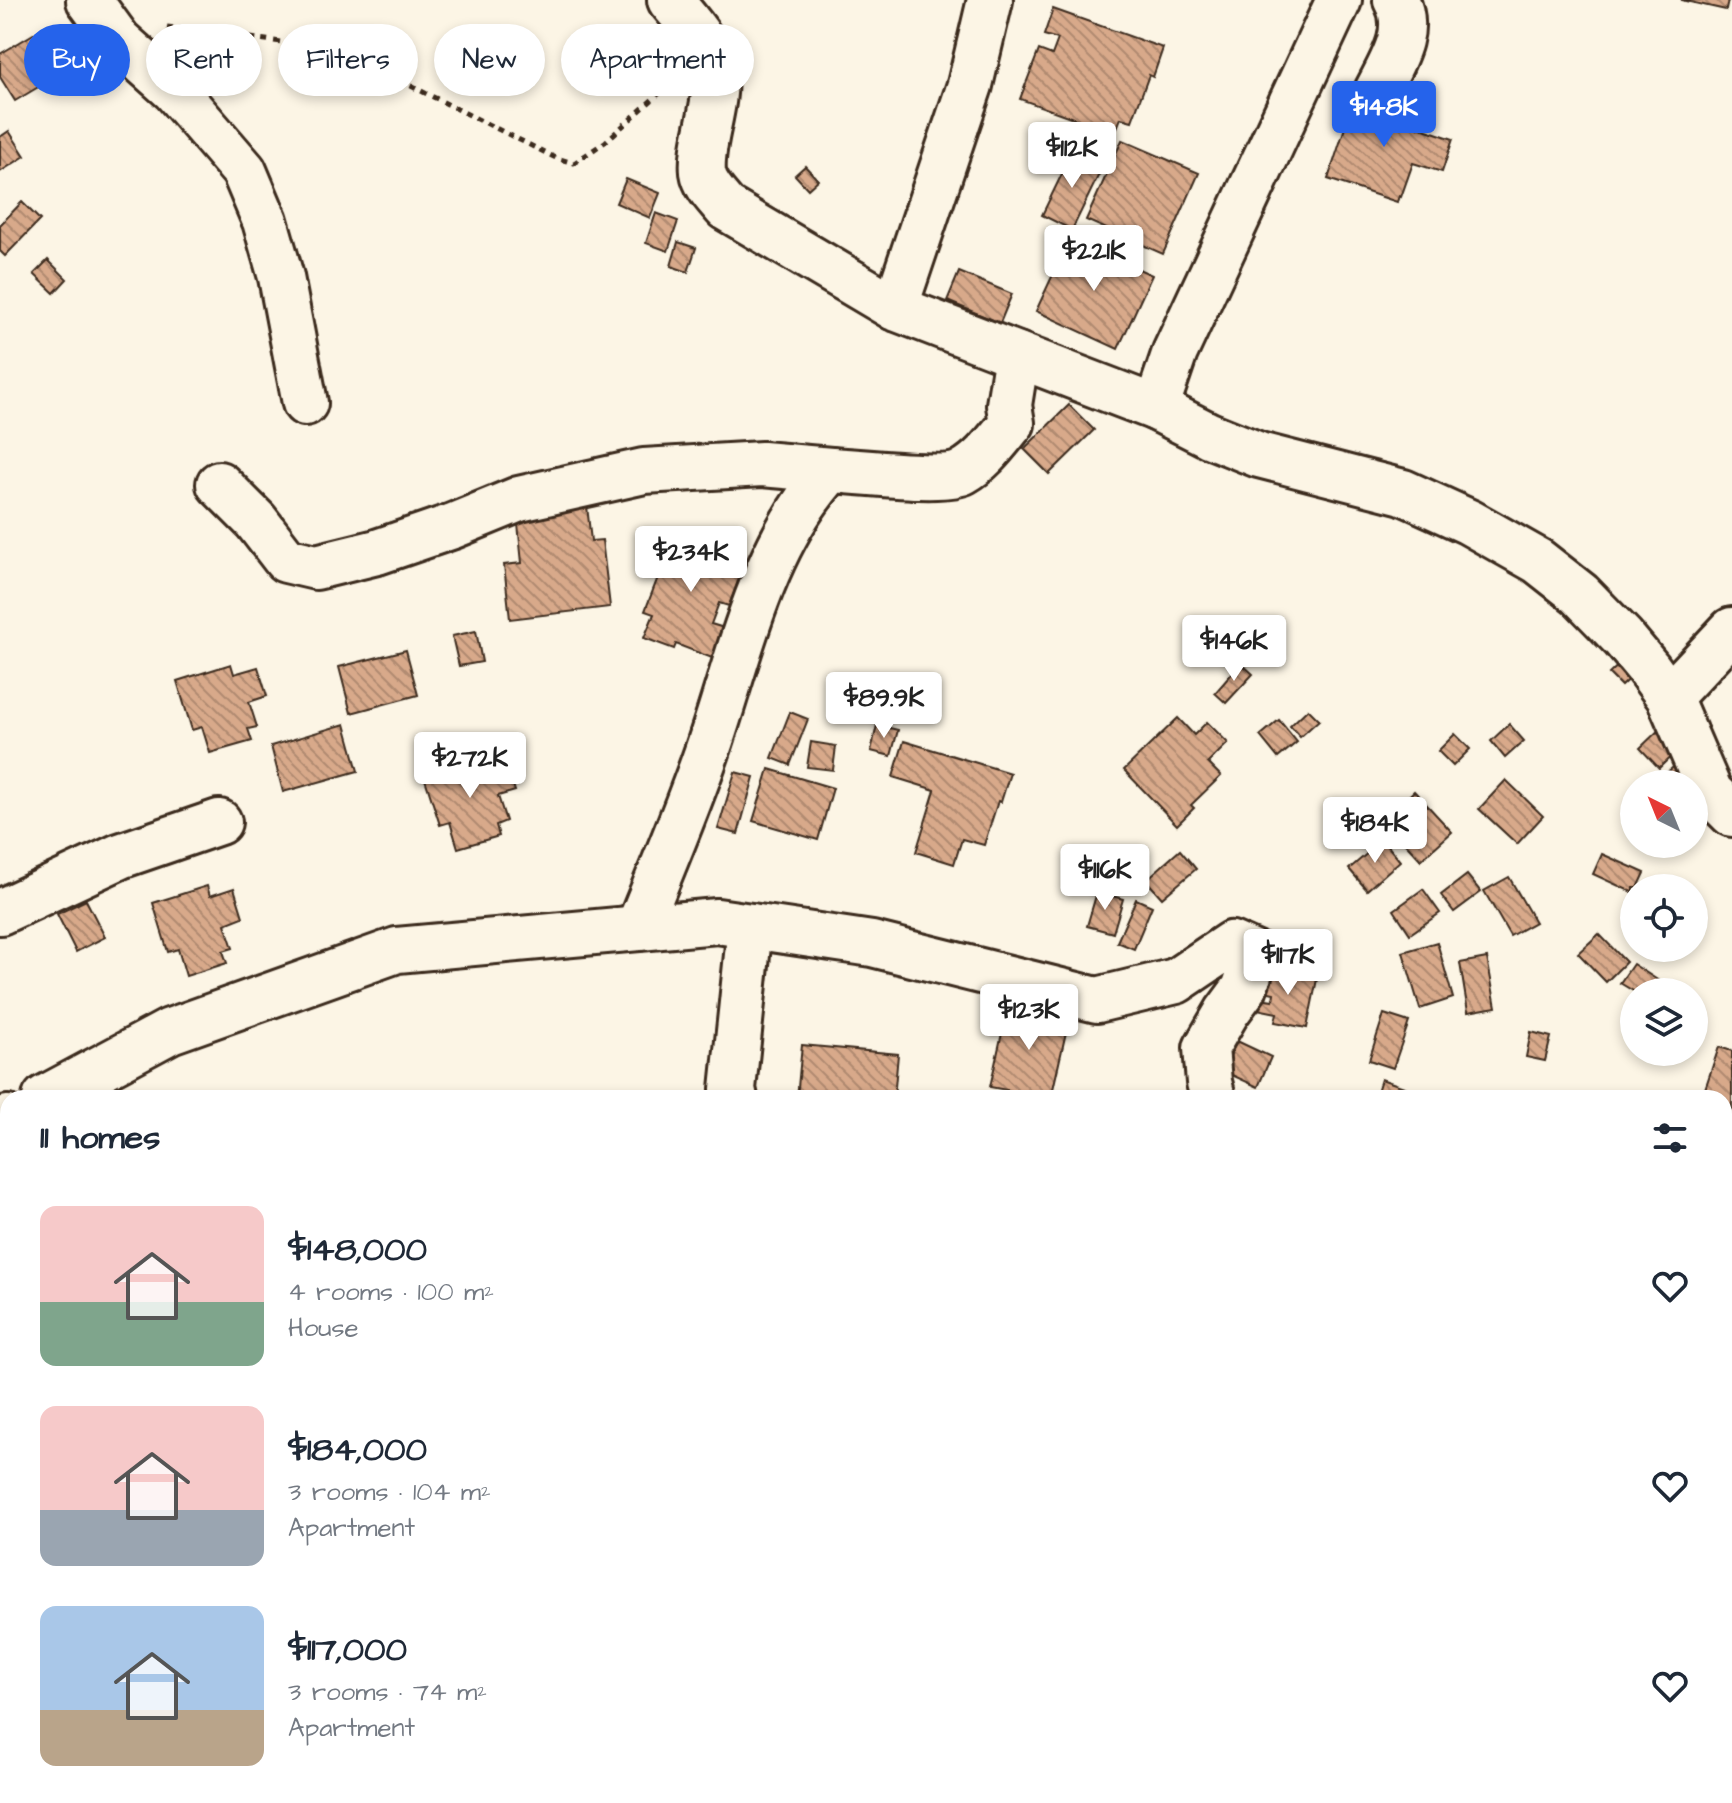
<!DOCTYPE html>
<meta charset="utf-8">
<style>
body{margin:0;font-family:"Architects Daughter",sans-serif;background:#f2f2f3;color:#1f2937;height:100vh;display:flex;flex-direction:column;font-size:30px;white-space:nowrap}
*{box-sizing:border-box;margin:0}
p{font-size:26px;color:#747a83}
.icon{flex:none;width:44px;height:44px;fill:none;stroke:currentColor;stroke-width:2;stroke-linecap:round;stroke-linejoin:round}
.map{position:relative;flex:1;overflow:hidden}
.drawer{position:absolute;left:0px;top:1090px;width:1732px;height:714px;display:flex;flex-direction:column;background:#fff;border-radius:24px 24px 0 0;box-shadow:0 4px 12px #0003}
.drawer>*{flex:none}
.banner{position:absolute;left:24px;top:24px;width:800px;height:72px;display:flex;gap:16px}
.needle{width:52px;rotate:317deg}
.fabs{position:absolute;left:1620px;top:770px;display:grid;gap:16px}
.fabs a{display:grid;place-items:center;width:88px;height:88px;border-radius:50%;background:#fff;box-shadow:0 4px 12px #0003;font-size:40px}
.price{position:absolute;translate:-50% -68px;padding:0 18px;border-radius:8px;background:#fff;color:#222;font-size:26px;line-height:52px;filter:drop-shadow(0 2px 4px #0008)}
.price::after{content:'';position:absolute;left:50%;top:48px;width:24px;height:18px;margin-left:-12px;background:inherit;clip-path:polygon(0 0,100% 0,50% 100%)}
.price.selected{background:#2563eb;color:#fff}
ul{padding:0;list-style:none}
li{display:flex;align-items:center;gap:24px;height:200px;padding:0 40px}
li span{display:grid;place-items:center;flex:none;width:224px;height:160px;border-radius:16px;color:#555}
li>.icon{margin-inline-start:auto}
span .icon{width:96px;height:96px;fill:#fffc;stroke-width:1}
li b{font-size:34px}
h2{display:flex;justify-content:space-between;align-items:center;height:96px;padding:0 40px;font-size:34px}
.chip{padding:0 28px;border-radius:36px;background:#fff;box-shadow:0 4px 12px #0003;font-size:28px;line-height:72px}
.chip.selected{background:#2563eb;color:#fff}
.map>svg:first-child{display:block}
</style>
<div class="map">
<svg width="1732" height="1803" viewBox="0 0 1732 1803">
<defs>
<pattern id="building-back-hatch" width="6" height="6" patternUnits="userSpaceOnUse" patternTransform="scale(2)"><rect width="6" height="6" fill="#d8a98a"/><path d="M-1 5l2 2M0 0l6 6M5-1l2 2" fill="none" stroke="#b08a70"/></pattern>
</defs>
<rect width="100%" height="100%" fill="#fcf5e5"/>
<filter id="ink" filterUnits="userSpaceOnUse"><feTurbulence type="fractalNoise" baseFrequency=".0125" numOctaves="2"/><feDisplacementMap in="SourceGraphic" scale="16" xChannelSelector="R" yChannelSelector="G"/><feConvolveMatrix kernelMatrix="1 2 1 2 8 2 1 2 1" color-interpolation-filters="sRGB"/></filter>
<g filter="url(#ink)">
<g fill="url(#building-back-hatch)" stroke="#3b2a1e" stroke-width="2">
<polygon points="1681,0 1728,0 1726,10"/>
<polygon points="1053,9 1163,48 1153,77 1149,75 1132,121 1121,118 1115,133 1020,99 1039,50 1052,55 1058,39 1044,35"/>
<polygon points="50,24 75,65 15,101 0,77 0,54"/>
<polygon points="1357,91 1408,108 1403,122 1453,139 1442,172 1413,163 1401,197 1399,196 1397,202 1328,179"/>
<polygon points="9,131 25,156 0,172 0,137"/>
<polygon points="1122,140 1199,173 1163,254 1086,220"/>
<polygon points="1073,151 1103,166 1072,230 1042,215"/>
<polygon points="805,166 818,180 808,189 795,175"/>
<polygon points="626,179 660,193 650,218 616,203"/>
<polygon points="22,202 40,220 5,256 0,251 0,225"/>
<polygon points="656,213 678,221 668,251 646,243"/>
<polygon points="1070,238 1152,275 1118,349 1036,311"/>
<polygon points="678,242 696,248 688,272 671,266"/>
<polygon points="48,260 67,279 54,293 34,274"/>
<polygon points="959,272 1012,294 1000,323 947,301"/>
<polygon points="1069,405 1094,430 1049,474 1024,449"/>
<polygon points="587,506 591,541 602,540 610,607 510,619 504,565 522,563 517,514"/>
<polygon points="677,528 729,548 724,561 743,568 729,606 719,603 711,624 724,628 712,658 676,644 674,649 644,638 654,614 645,611"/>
<polygon points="476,631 482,662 459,666 452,636"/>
<polygon points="406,650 418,695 351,713 339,667"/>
<polygon points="1625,659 1637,671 1621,686 1609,674"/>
<polygon points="1241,663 1253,674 1226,703 1215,693"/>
<polygon points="231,664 234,674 258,667 267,696 249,702 257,727 248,729 252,741 210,753 202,727 192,730 177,681"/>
<polygon points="1308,709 1319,720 1300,737 1290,726"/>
<polygon points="790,712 808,719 790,765 772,758"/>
<polygon points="1178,718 1194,735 1207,722 1228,743 1208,763 1221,776 1191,805 1194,808 1177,825 1124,770"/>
<polygon points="1279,720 1297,742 1278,758 1260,736"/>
<polygon points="345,724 358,771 283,792 271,746"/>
<polygon points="1509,724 1524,741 1505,758 1491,741"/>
<polygon points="877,725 898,730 891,756 871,751"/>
<polygon points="1664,725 1683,745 1659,768 1640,748"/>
<polygon points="1455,734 1470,749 1453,766 1438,751"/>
<polygon points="904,741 1010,773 1001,802 998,801 984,845 962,839 954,864 916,852 935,790 893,777"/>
<polygon points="811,742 836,746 833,770 807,767"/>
<polygon points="1687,755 1694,784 1660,784 1657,781"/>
<polygon points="479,759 482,769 506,762 515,791 498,796 506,821 496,825 499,836 458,848 450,822 440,825 424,776"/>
<polygon points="769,769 833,788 818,840 753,821"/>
<polygon points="735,772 754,777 738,834 718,829"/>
<polygon points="1506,780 1543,816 1517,844 1479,809"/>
<polygon points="1414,791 1452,832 1421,860 1384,820"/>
<polygon points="1383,840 1400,861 1367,890 1349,869"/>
<polygon points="1180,850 1196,869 1162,898 1146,880"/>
<polygon points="1602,854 1645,873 1638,888 1634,888 1634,893 1593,874"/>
<polygon points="1467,875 1481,892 1454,912 1441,895"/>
<polygon points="1509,877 1535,922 1510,936 1484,891"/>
<polygon points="207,886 210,896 234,888 243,917 225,924 233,948 223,951 227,963 186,976 178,949 168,952 153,903"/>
<polygon points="1423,889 1440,913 1410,934 1394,910"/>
<polygon points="1097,892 1123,899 1113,933 1087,926"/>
<polygon points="1136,899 1152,906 1134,949 1117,942"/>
<polygon points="86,900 105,937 76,952 57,914"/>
<polygon points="1599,934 1626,962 1606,982 1578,953"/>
<polygon points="1437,942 1453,998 1420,1009 1403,952"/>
<polygon points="1487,958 1496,1007 1468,1012 1460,963"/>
<polygon points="1633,964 1668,987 1664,992 1635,992 1620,983"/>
<polygon points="1263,969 1317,979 1307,1028 1275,1022 1277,1013 1257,1009 1259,998 1273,1000 1274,993 1259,990"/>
<polygon points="1008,1006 1069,1019 1051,1098 990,1087"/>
<polygon points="1384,1014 1409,1022 1393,1068 1369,1060"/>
<polygon points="1531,1032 1551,1037 1545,1061 1526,1057"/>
<polygon points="1237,1041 1271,1057 1258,1087 1223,1071"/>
<polygon points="802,1045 898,1054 894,1098 797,1098"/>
<polygon points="1719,1047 1732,1051 1732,1109 1724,1106 1724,1098 1702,1098"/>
<polygon points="1381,1079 1433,1097 1433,1098 1375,1098"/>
<polygon points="8,1253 8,1301 0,1285 0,1257"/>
<polygon points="1724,1306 1732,1307 1732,1361 1724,1359"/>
<polygon points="1732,1482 1732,1518 1724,1506 1724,1488"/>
<polygon points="1724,1532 1732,1546 1732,1621 1724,1625"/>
<polygon points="0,1717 8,1719 8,1772 5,1771 0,1784"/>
<polygon points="29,1796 108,1796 106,1803 26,1803"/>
<polygon points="1610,1796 1659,1796 1651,1803 1616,1803"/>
</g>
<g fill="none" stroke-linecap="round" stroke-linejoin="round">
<g stroke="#3b2a1e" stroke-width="50">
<g id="street">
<polyline points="89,0 119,41 174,90 244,171 265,221 281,277 305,403"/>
<path d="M 670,0 C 688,22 710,44 714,73 C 718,105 700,143 703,172 C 705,186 718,198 726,208 L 895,308 L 1156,408 L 1209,435 L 1259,455 L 1403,492 L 1469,522 L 1538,561 L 1580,594 L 1623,638 L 1648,668 L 1669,697 L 1710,792 L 1732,814"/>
<path d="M 1377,91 C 1391,63 1413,31 1396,0"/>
<polyline points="895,308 970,85 990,0"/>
<polyline points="1156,408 1175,352 1339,0"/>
<polyline points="219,484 256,521 286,560 316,567 377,552 453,526 519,499 644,471 762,464 831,470"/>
<polyline points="1669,697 1732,630"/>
<polyline points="0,912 120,856 219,822"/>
<path d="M 638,928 C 662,868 688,808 709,746 C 741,652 762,545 831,470 C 856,471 946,482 963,472 C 984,460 997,441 1012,423 L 1009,405 L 1017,355"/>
<polyline points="45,1098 170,1031 397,950 717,921 872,944 1097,1000 1176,981 1231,944 1256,955 1244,989 1227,1012 1206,1048 1209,1082 1213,1098"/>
<polyline points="735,1098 733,1089 750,926"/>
<polyline points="0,1122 8,1118"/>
<polyline points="1724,1200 1732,1196"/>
<polyline points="1681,1796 1684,1803"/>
<polyline points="1216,1803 1220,1796"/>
</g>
</g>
<polyline stroke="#3b2a1e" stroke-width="5" stroke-dasharray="6 6" stroke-linecap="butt" points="167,27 281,42 354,62 411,86 556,158 574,163 605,142 673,81"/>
<use href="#street" stroke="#fcf5e5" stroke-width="44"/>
</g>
</g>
</svg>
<div class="fabs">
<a><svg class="needle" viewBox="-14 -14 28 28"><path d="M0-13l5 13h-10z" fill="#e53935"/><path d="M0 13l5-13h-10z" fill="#747a83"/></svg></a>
<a><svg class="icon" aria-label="locate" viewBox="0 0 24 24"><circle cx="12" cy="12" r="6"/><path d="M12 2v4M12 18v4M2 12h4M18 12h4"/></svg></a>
<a><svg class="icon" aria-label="layers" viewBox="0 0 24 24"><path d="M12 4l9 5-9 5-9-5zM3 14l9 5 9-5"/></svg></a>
</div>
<b class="price selected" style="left:1384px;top:149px">$148K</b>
<b class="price" style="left:1072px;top:190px">$112K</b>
<b class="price" style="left:1094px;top:293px">$221K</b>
<b class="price" style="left:691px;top:594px">$234K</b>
<b class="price" style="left:1234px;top:683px">$146K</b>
<b class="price" style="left:884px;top:740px">$89.9K</b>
<b class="price" style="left:470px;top:800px">$272K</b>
<b class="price" style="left:1375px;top:865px">$184K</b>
<b class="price" style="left:1105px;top:912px">$116K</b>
<b class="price" style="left:1288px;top:997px">$117K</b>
<b class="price" style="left:1029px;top:1052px">$123K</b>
<div class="banner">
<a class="chip selected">Buy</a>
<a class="chip">Rent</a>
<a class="chip">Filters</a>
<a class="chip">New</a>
<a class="chip">Apartment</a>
</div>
<section class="drawer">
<h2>11 homes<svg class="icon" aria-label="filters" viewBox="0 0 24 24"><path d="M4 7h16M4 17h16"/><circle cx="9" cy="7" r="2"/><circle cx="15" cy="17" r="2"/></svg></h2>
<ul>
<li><span style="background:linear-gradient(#f6c9c9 60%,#7fa58c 0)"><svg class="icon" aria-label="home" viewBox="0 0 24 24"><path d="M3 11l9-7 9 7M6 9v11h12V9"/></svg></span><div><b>$148,000</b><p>4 rooms · 100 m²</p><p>House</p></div><svg class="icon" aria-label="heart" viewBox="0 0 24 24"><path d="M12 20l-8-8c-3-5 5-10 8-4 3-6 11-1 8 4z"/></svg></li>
<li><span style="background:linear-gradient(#f6c9c9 65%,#9aa5b1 0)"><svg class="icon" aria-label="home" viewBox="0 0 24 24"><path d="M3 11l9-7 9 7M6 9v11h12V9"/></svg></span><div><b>$184,000</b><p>3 rooms · 104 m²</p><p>Apartment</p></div><svg class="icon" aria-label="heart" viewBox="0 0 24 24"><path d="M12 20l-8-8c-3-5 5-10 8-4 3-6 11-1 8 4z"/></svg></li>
<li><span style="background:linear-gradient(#a9c7e8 65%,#b9a48a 0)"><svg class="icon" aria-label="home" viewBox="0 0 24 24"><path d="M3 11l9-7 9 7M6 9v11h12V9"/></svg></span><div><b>$117,000</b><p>3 rooms · 74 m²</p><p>Apartment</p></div><svg class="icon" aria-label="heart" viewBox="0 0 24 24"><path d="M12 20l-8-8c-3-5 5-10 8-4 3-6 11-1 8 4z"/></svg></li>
</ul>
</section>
</div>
